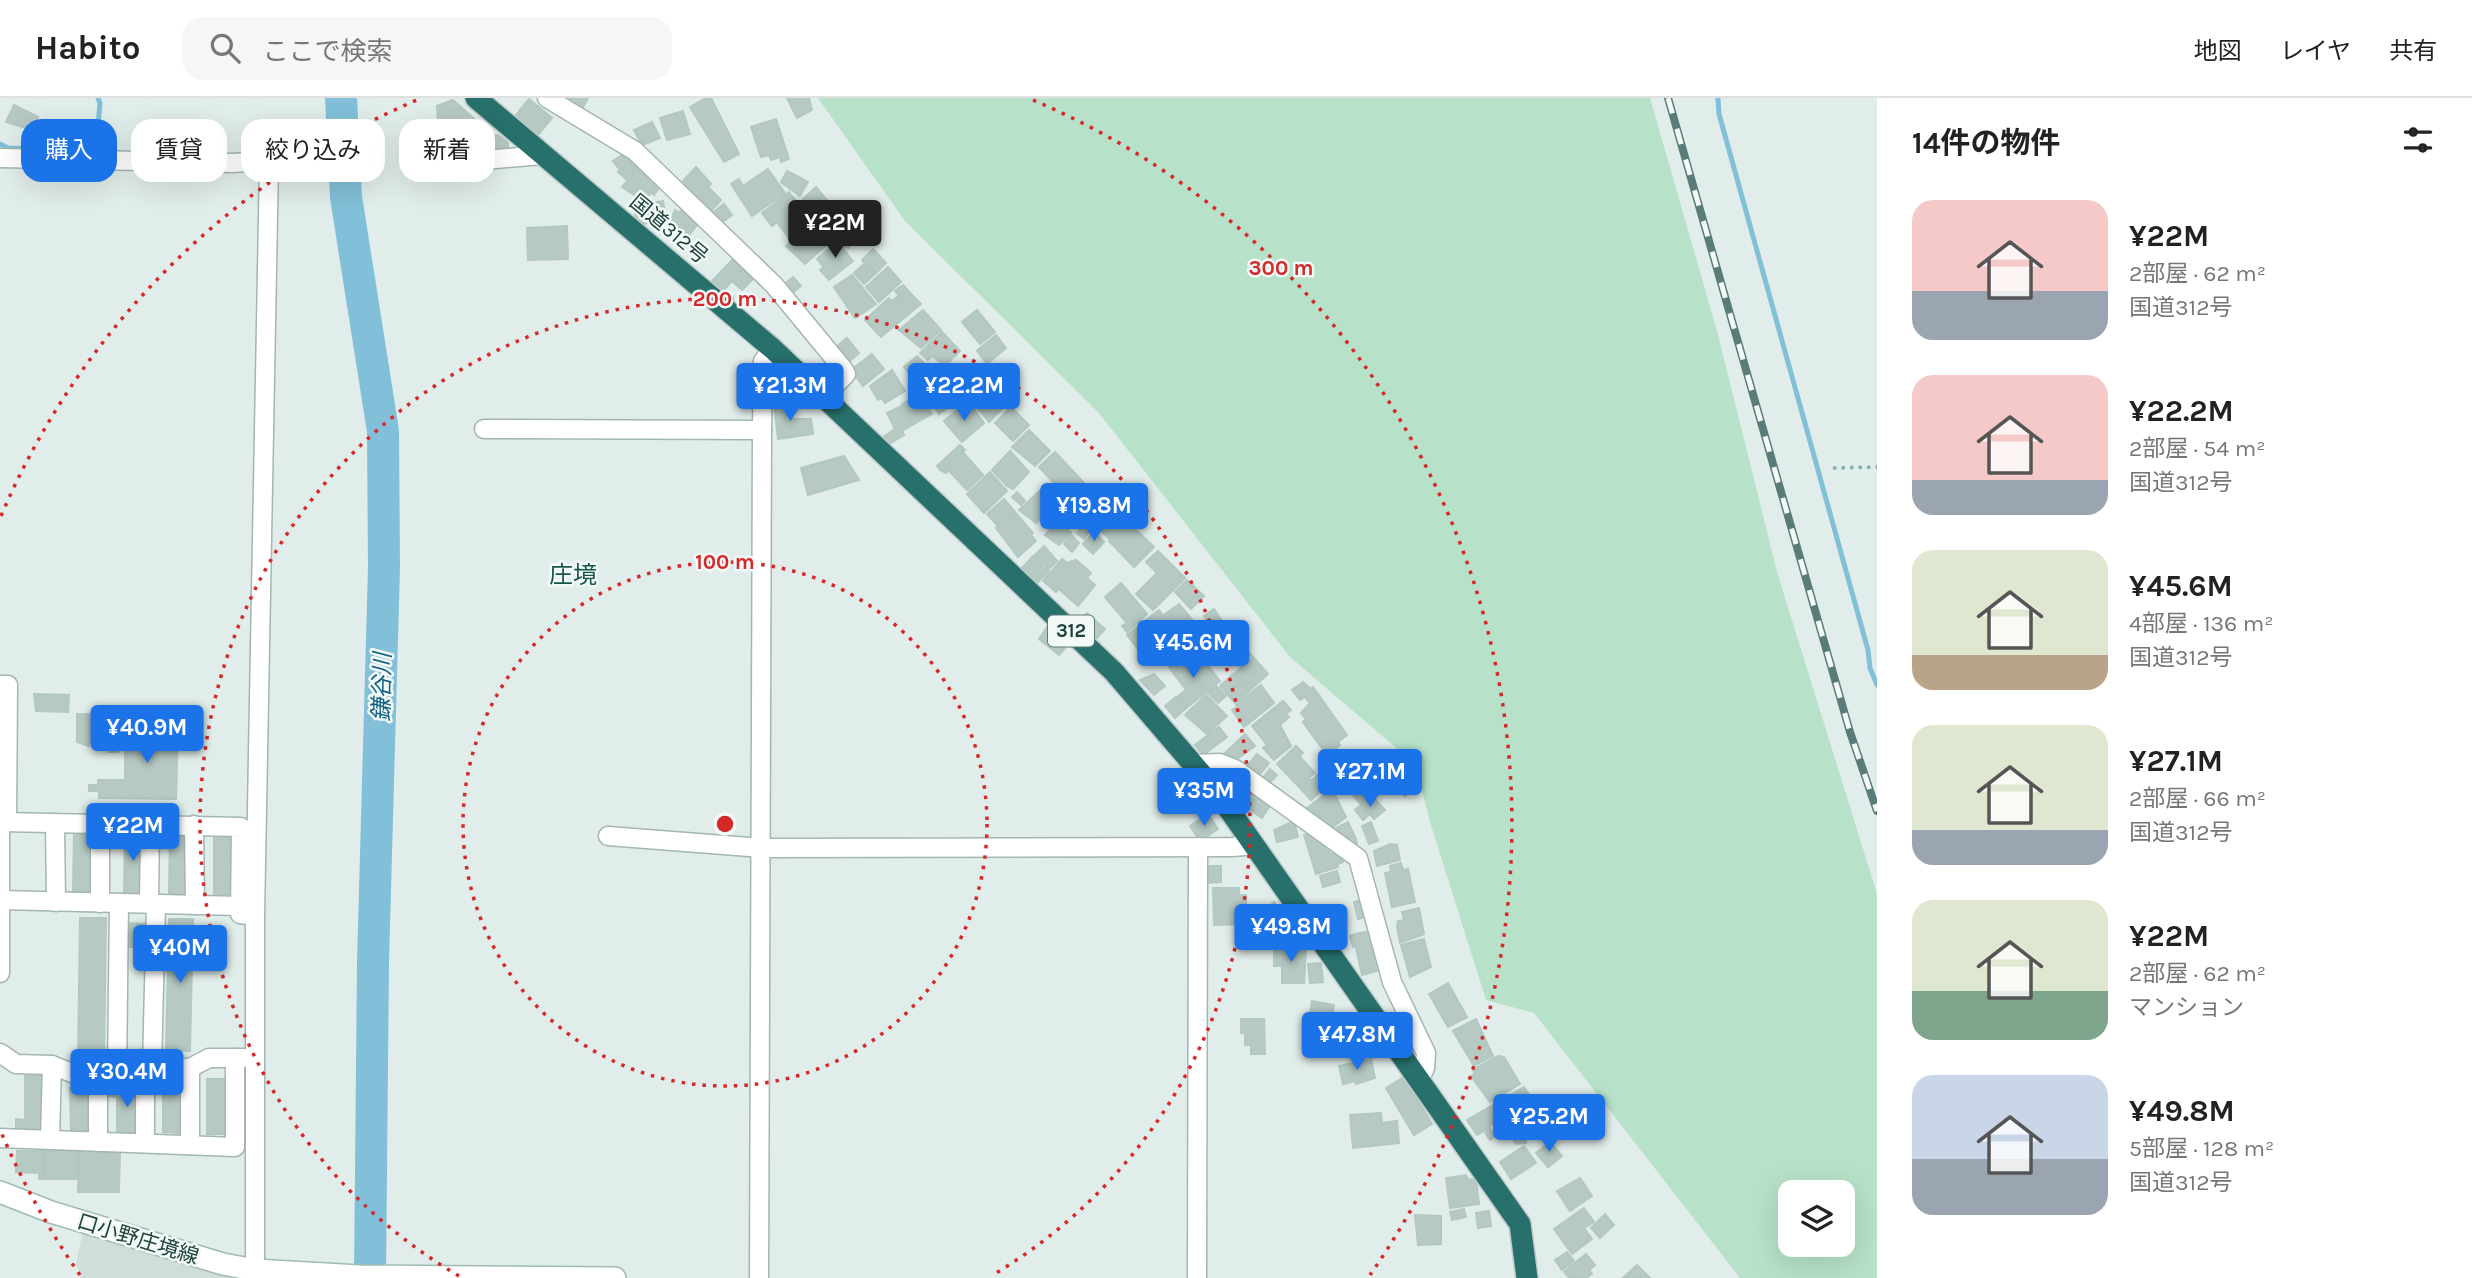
<!DOCTYPE html>
<html lang="ja">
<meta charset="utf-8">
<style>
body{margin:0;font-family:Karla,"Noto Sans JP",sans-serif;background:#f6f6f6;color:#222;height:100vh;display:flex;flex-direction:column;font-size:26px;white-space:nowrap}
*{box-sizing:border-box;margin:0}
p{font-size:23px;color:#767676}
.icon{flex:none;width:38px;height:38px;fill:none;stroke:currentColor;stroke-width:2;stroke-linecap:round;stroke-linejoin:round}
.map{position:relative;flex:1;overflow:hidden}
.side{display:flex;flex-direction:column;background:#fff;width:595px}
.side>*{flex:none}
.guide{position:absolute;left:21px;top:21px;width:665px;height:63px;display:flex;gap:14px}
.buttons{position:absolute;left:1778px;top:1082px;display:grid;gap:14px}
.buttons a{display:grid;place-items:center;width:77px;height:77px;border-radius:14px;background:#fff;box-shadow:0 7px 28px #0002;font-size:35px}
.price{position:absolute;translate:-50% -60px;padding:0 16px;border-radius:7px;background:#1a73e8;color:#fff;font-size:23px;line-height:46px;filter:drop-shadow(0 2px 4px #0008)}
.price::after{content:'';position:absolute;left:50%;top:42px;width:21px;height:16px;margin-left:-10px;background:inherit;clip-path:polygon(0 0,100% 0,50% 100%)}
.price.active{background:#222;color:#fff}
ul{padding:0;list-style:none}
li{display:flex;align-items:center;gap:21px;height:175px;padding:0 35px}
li span{display:grid;place-items:center;flex:none;width:196px;height:140px;border-radius:21px;color:#555}
li>.icon{margin-inline-start:auto}
span .icon{width:84px;height:84px;fill:#fffc;stroke-width:1}
li b{font-size:30px}
h2{display:flex;justify-content:space-between;align-items:center;height:84px;padding:0 35px;font-size:30px}
.tag{padding:0 24px;border-radius:21px;background:#fff;box-shadow:0 7px 28px #0002;font-size:24px;line-height:63px}
.tag.active{background:#1a73e8;color:#fff}
header{display:flex;align-items:center;gap:42px;box-sizing:border-box;height:98px;padding:0 35px;background:#fff;border-bottom:2px solid #e0e0e0}
header strong{font-size:33px}
nav{display:flex;gap:38px;margin-inline-start:auto;font-size:24px}
.search{width:490px;height:63px;background:#f6f6f6;display:flex;align-items:center;gap:18px;box-sizing:border-box;padding:0 24px;border-radius:21px;color:#767676;font-size:26px}
main{display:flex;flex:1;min-height:0}
.map>svg:first-child{display:block}
</style>
<header>
<strong>Habito</strong>
<div class="search"><svg class="icon" aria-label="search" viewBox="0 0 24 24"><circle cx="10" cy="10" r="6"/><path d="M15 15l6 6"/></svg>ここで検索</div>
<nav><a>地図</a><a>レイヤ</a><a>共有</a></nav>
</header>
<main>
<div class="map">
<svg width="1877" height="1180" viewBox="0 0 1877 1180">
<rect width="100%" height="100%" fill="#e1edea"/>
<polygon fill="#cfded9" points="83,1133 243,1180 81,1180 76,1165"/>
<path fill="#b7e1c9" fill-rule="evenodd" d="M 818,0 L 1650,0 L 1717,233 L 1777,474 L 1877,796 L 1877,1180 L 1740,1180 L 1534,915 L 1486,902 L 1430,724 L 1415,666 L 1290,559 L 1099,315 L 905,123 ZM 1790,1094 L 1843,1094 L 1843,1146 L 1790,1146 Z"/>
<g fill="none" stroke-linecap="round" stroke-linejoin="round">
<g stroke="#82c0d9" stroke-width="5">
<polyline points="1718,0 1719,16 1868,552 1870,570 1877,587"/>
<polyline points="0,46 8,50 75,51 97,38 100,5 98,0"/>
</g>
<polyline stroke="#82c0d9" stroke-width="32" points="341,0 346,99 383,333 384,469 373,864 370,1180"/>
</g>
<g fill="#b6c9c3" stroke="#b3c8c2" stroke-width="2">
<polygon points="559,0 588,0 582,11"/>
<polygon points="706,0 711,0 739,56 724,64 690,9"/>
<polygon points="787,0 809,0 812,12 797,20"/>
<polygon points="529,1 552,20 538,37 515,18"/>
<polygon points="453,2 479,25 467,29 472,58 451,60 451,54 442,54 435,23 438,23 437,8"/>
<polygon points="14,7 38,19 32,32 6,24"/>
<polygon points="683,13 690,36 667,42 660,20"/>
<polygon points="776,21 789,61 781,64 780,59 771,62 769,57 761,59 751,29"/>
<polygon points="652,24 660,40 642,47 634,32"/>
<polygon points="498,37 508,45 508,58 474,59 473,38"/>
<polygon points="627,54 639,65 626,81 618,74 620,72 613,63"/>
<polygon points="640,67 659,82 656,87 659,90 654,97 651,94 645,104 622,89"/>
<polygon points="696,69 711,86 708,89 721,102 709,115 682,89 686,86 683,83"/>
<polygon points="768,71 785,95 752,118 731,86 739,81 743,88"/>
<polygon points="787,73 808,84 800,98 781,84"/>
<polygon points="816,89 830,106 818,117 803,101"/>
<polygon points="789,94 812,123 789,140 777,124 772,128 762,115"/>
<polygon points="663,103 666,121 644,126 636,122 634,108"/>
<polygon points="724,106 732,117 720,126 712,115"/>
<polygon points="684,109 698,126 688,138 671,122 675,112 678,115"/>
<polygon points="820,119 832,133 827,140 830,144 805,166 786,148"/>
<polygon points="567,128 568,161 528,162 527,130"/>
<polygon points="845,136 853,145 848,150 840,141"/>
<polygon points="840,141 846,148 843,151 853,163 829,182 820,172 824,169 817,161"/>
<polygon points="873,151 886,165 875,176 862,162"/>
<polygon points="737,157 747,166 723,193 712,183"/>
<polygon points="865,165 875,176 864,186 854,175"/>
<polygon points="748,167 757,177 742,192 732,183"/>
<polygon points="888,169 901,184 879,204 866,189"/>
<polygon points="852,177 876,206 855,220 834,189"/>
<polygon points="793,179 801,188 791,196 783,187"/>
<polygon points="903,187 912,197 904,204 895,193"/>
<polygon points="912,197 921,206 881,239 865,222 889,200 892,203 898,198 904,204"/>
<polygon points="923,212 941,232 921,250 899,232"/>
<polygon points="977,212 995,234 980,246 962,224"/>
<polygon points="942,234 960,253 945,268 932,258 928,262 920,255"/>
<polygon points="996,237 1006,250 987,266 977,253"/>
<polygon points="847,240 859,255 846,266 834,251"/>
<polygon points="872,256 884,271 863,288 851,272"/>
<polygon points="917,258 934,276 918,288 904,269"/>
<polygon points="892,272 905,293 885,305 882,300 878,302 870,288"/>
<polygon points="936,281 954,305 939,316 921,292"/>
<polygon points="979,281 988,292 968,308 959,297"/>
<polygon points="994,291 1008,305 989,324 976,308"/>
<polygon points="920,296 932,316 914,326 902,306"/>
<polygon points="789,304 791,321 811,321 813,336 778,341 774,306"/>
<polygon points="903,307 914,326 902,333 904,337 889,346 883,339 895,331 887,315"/>
<polygon points="961,309 966,316 973,310 984,325 962,344 944,323"/>
<polygon points="1011,309 1029,327 1013,343 995,325"/>
<polygon points="1029,332 1050,353 1035,368 1012,349"/>
<polygon points="960,347 965,352 947,366 951,370 946,375 940,372 937,368"/>
<polygon points="962,353 983,377 967,392 948,372 951,370 947,366"/>
<polygon points="1010,353 1029,374 1013,391 1007,388 992,372"/>
<polygon points="1055,354 1085,386 1069,401 1039,369"/>
<polygon points="844,358 859,382 808,397 801,370"/>
<polygon points="990,374 1007,393 984,415 967,396"/>
<polygon points="1043,390 1057,405 1036,425 1019,412"/>
<polygon points="1094,393 1109,406 1084,441 1077,435 1080,431 1069,422"/>
<polygon points="1017,394 1025,403 1021,407 1012,399"/>
<polygon points="1004,401 1014,413 997,427 987,416"/>
<polygon points="1112,409 1127,423 1110,441 1097,429"/>
<polygon points="1014,413 1033,435 1031,437 1036,443 1018,459 996,430"/>
<polygon points="1059,422 1071,435 1059,447 1045,437"/>
<polygon points="1128,424 1154,449 1134,469 1109,443"/>
<polygon points="1094,434 1104,444 1093,456 1083,446"/>
<polygon points="1071,437 1079,445 1072,454 1064,446"/>
<polygon points="1044,448 1057,463 1049,471 1034,458"/>
<polygon points="1158,453 1185,480 1153,512 1136,496 1157,475 1146,464"/>
<polygon points="1033,458 1043,469 1032,480 1022,470"/>
<polygon points="1062,461 1067,465 1076,462 1091,475 1087,480 1095,487 1078,508 1059,491 1056,494 1043,483"/>
<polygon points="1045,470 1049,473 1037,485 1034,481"/>
<polygon points="1187,482 1204,498 1191,511 1175,494"/>
<polygon points="1121,485 1147,516 1127,534 1122,528 1127,525 1105,499"/>
<polygon points="1179,506 1206,538 1184,554 1166,529 1162,532 1159,529 1164,525 1160,520"/>
<polygon points="1214,511 1224,526 1214,534 1204,518"/>
<polygon points="1159,512 1162,516 1158,520 1163,525 1156,530 1164,540 1141,555 1127,537"/>
<polygon points="1087,515 1105,531 1097,540 1079,523"/>
<polygon points="1049,526 1069,546 1059,557 1039,541"/>
<polygon points="1226,528 1234,538 1222,549 1213,539"/>
<polygon points="1235,539 1251,557 1238,568 1222,550"/>
<polygon points="1202,544 1209,553 1195,564 1190,557 1182,563 1180,560"/>
<polygon points="1190,558 1199,571 1207,566 1220,583 1185,611 1177,599 1186,592 1169,569"/>
<polygon points="1253,559 1268,576 1249,593 1234,576"/>
<polygon points="1154,576 1165,588 1154,597 1140,582"/>
<polygon points="1233,576 1249,593 1235,605 1220,588"/>
<polygon points="1303,584 1311,591 1313,589 1347,637 1338,644 1340,647 1327,657 1303,624 1306,621 1301,615 1310,605 1305,599 1300,602 1292,592"/>
<polygon points="1261,587 1274,605 1244,629 1232,612 1237,609 1236,606"/>
<polygon points="1216,588 1226,598 1218,605 1208,595"/>
<polygon points="34,596 69,597 68,614 36,613"/>
<polygon points="1206,597 1227,618 1207,636 1185,617"/>
<polygon points="1176,599 1185,611 1175,620 1165,608"/>
<polygon points="1283,603 1291,612 1286,616 1289,619 1280,627 1291,648 1274,662 1263,650 1267,647 1252,628"/>
<polygon points="77,616 130,617 129,647 118,647 118,654 109,654 109,644 89,643 89,648 77,644"/>
<polygon points="130,625 178,626 176,701 99,700 99,693 89,693 89,687 98,687 98,682 125,682 125,648 130,648"/>
<polygon points="1219,629 1227,639 1203,657 1195,647"/>
<polygon points="1245,636 1255,648 1234,663 1223,657"/>
<polygon points="1296,648 1303,655 1299,658 1315,675 1298,688 1277,666"/>
<polygon points="1257,656 1269,665 1257,680 1245,670"/>
<polygon points="1391,665 1416,679 1405,698 1381,681"/>
<polygon points="1270,671 1277,677 1267,688 1261,682"/>
<polygon points="1322,673 1332,684 1322,693 1312,682"/>
<polygon points="1236,678 1248,688 1242,697 1229,688"/>
<polygon points="1308,679 1321,693 1311,702 1299,689"/>
<polygon points="1357,679 1373,696 1361,707 1346,689"/>
<polygon points="1332,691 1346,719 1329,732 1307,710"/>
<polygon points="1251,692 1271,706 1262,720 1242,706"/>
<polygon points="1372,698 1385,712 1374,721 1370,716 1363,722 1355,712"/>
<polygon points="1208,716 1218,731 1200,743 1190,728"/>
<polygon points="1294,723 1298,739 1277,744 1274,732"/>
<polygon points="1348,724 1356,741 1357,746 1352,748 1347,739 1342,742 1336,730"/>
<polygon points="1371,724 1378,743 1369,746 1362,728"/>
<polygon points="74,733 92,734 91,794 73,793"/>
<polygon points="125,735 142,735 141,795 124,795"/>
<polygon points="170,735 186,735 185,796 169,796"/>
<polygon points="1316,736 1321,745 1327,743 1330,756 1340,753 1343,764 1337,766 1338,769 1316,776 1304,737"/>
<polygon points="214,737 232,737 231,796 214,796"/>
<polygon points="1390,746 1397,747 1400,762 1377,768 1374,753"/>
<polygon points="1401,765 1403,772 1408,771 1415,804 1392,809 1385,775 1391,774 1390,768"/>
<polygon points="1206,768 1221,768 1221,784 1206,785"/>
<polygon points="1337,773 1340,784 1323,789 1320,778"/>
<polygon points="1213,790 1239,790 1239,797 1246,797 1246,826 1214,827"/>
<polygon points="1366,801 1370,818 1358,821 1354,804"/>
<polygon points="1274,804 1284,816 1274,824 1265,812"/>
<polygon points="1419,810 1424,836 1400,845 1397,828 1398,823 1404,822 1402,814"/>
<polygon points="1284,818 1299,837 1287,846 1272,827"/>
<polygon points="80,820 106,820 104,961 78,961"/>
<polygon points="169,821 193,821 190,953 166,952"/>
<polygon points="125,825 149,826 149,849 125,849"/>
<polygon points="1372,833 1380,872 1362,877 1356,850 1361,846 1359,835"/>
<polygon points="1359,835 1361,846 1353,849 1350,838"/>
<polygon points="1424,841 1431,869 1410,879 1401,847"/>
<polygon points="1306,850 1304,885 1282,885 1282,868 1274,868 1274,851"/>
<polygon points="1321,865 1323,884 1310,885 1308,866"/>
<polygon points="1448,885 1467,919 1448,929 1429,896"/>
<polygon points="1312,903 1334,907 1326,953 1308,950 1309,943 1306,942"/>
<polygon points="1357,916 1379,949 1381,954 1373,960 1370,955 1361,962 1345,939 1350,936 1343,926"/>
<polygon points="1241,921 1264,921 1265,956 1251,956 1251,947 1245,947 1245,935 1241,935"/>
<polygon points="1476,921 1493,958 1474,968 1453,933"/>
<polygon points="1498,958 1504,959 1520,986 1490,1004 1471,978 1475,976 1473,972"/>
<polygon points="1371,961 1375,980 1356,986 1355,983 1343,986 1339,968"/>
<polygon points="25,978 43,978 43,1032 16,1031 16,1021 25,1022"/>
<polygon points="163,979 182,980 182,1035 163,1034"/>
<polygon points="1404,979 1432,1026 1414,1037 1386,990"/>
<rect x="207" y="981" width="19" height="55"/>
<polygon points="118,989 138,990 137,1034 117,1034 117,999 109,998 108,993 118,993"/>
<polygon points="1524,989 1532,1001 1533,1007 1530,1009 1540,1026 1533,1033 1535,1036 1525,1043 1526,1045 1516,1046 1499,1019 1489,1029 1495,1038 1490,1042 1484,1033 1477,1037 1467,1022"/>
<polygon points="70,990 91,990 91,1034 71,1033"/>
<polygon points="1381,1015 1382,1025 1397,1023 1399,1045 1353,1050 1350,1017"/>
<polygon points="1550,1044 1562,1058 1548,1069 1536,1055"/>
<polygon points="1524,1048 1536,1065 1511,1081 1500,1064"/>
<polygon points="45,1052 77,1053 77,1081 45,1081"/>
<polygon points="17,1053 43,1053 43,1081 39,1081 39,1075 16,1074"/>
<polygon points="79,1054 120,1055 119,1094 78,1094"/>
<polygon points="1466,1077 1467,1081 1476,1082 1479,1106 1450,1110 1446,1080"/>
<polygon points="1580,1080 1592,1098 1570,1113 1557,1093"/>
<polygon points="1584,1110 1594,1124 1584,1130 1592,1141 1572,1156 1554,1131"/>
<polygon points="1464,1111 1466,1119 1452,1122 1450,1114"/>
<polygon points="1489,1113 1491,1128 1478,1130 1476,1115"/>
<polygon points="1605,1116 1614,1127 1600,1140 1591,1130"/>
<polygon points="1415,1117 1441,1118 1441,1146 1418,1147"/>
<polygon points="1567,1154 1574,1163 1562,1172 1555,1162"/>
<polygon points="1586,1156 1595,1167 1589,1172 1592,1176 1586,1180 1569,1180 1564,1174"/>
<polygon points="1637,1167 1650,1180 1623,1180"/>
</g>
<g fill="none" stroke-linecap="round" stroke-linejoin="round">
<g stroke="#a3b6b2" stroke-width="21">
<g id="street">
<polyline points="547,0 635,53 774,187 844,272 846,276 825,298"/>
<polyline points="0,60 231,65 308,61"/>
<polyline points="438,66 543,57"/>
<polyline points="484,331 762,332"/>
<polyline points="0,587 8,587 7,724"/>
<polyline points="1192,666 1220,665 1235,671 1358,760 1392,884 1426,955 1425,970 1420,980"/>
<polyline points="0,718 0,875"/>
<polyline points="2,724 241,729 240,816 255,818"/>
<polyline points="55,725 56,804"/>
<polyline points="194,727 195,807"/>
<polyline points="608,738 762,750 1232,749 1245,748 1251,743"/>
<polyline points="1,802 240,808"/>
<polyline points="100,805 100,726"/>
<polyline points="149,806 150,727"/>
<polyline points="0,955 16,966 52,967 77,977 141,976 152,969 190,970 209,960 244,960"/>
<polyline points="152,969 156,806"/>
<polyline points="190,970 190,1047"/>
<polyline points="98,977 98,1044"/>
<polyline points="117,977 119,805"/>
<polyline points="0,1040 235,1049 235,960"/>
<polyline points="50,1042 52,967"/>
<polyline points="145,1045 145,973"/>
<polyline points="255,1172 255,818 269,64"/>
<polyline points="759,1180 762,332 763,263 773,251"/>
<polyline points="1197,1180 1198,749"/>
</g>
</g>
<g stroke="#9ebbb4" stroke-width="24">
<polyline id="secondary" points="0,1094 51,1114 223,1166 255,1172 360,1178 615,1180"/>
</g>
<g stroke="#c0cac8" stroke-width="24">
<polyline id="highway" points="476,0 773,251 1114,574 1216,693 1520,1126 1527,1180"/>
</g>
<polyline stroke="#7eb5ab" stroke-width="3.5" stroke-dasharray="3.5 5" stroke-linecap="butt" points="1833,370 1877,369"/>
<use href="#street" stroke="#fff" stroke-width="18"/>
<use href="#secondary" stroke="#fff" stroke-width="21"/>
<use href="#highway" stroke="#27706c" stroke-width="21"/>
<g stroke="#597c78" stroke-width="8">
<polyline id="rail" points="1668,0 1850,634 1877,713"/>
</g>
<use href="#rail" stroke="#f2f9f7" stroke-width="5" stroke-dasharray="16" stroke-linecap="butt"/>
</g>
<g fill="none" stroke="#d62828" stroke-width="3.5" stroke-dasharray="3.5 7">
<circle cx="725" cy="726" r="262"/>
<path d="M459 1178A525 525 0 1 1 991 1178"/>
<path d="M80 1177A787 787 0 0 1 1 1034M1 418A787 787 0 0 1 417 2M1033 2A787 787 0 0 1 1370 1177"/>
</g>
<g text-anchor="middle" dominant-baseline="central" stroke-width="5" stroke-linejoin="round" paint-order="stroke">
<rect fill="#f2f9f7" stroke="#5e7874" stroke-width="2" x="1048" y="517.5" width="46" height="31" rx="5"/>
<g font-size="19" font-weight="bold" fill="#1f413c">
<text x="1071" y="533">312</text>
</g>
<g font-size="21" fill="#1f413c" stroke="#f2f9f7">
<text transform="translate(669 131) rotate(40)">国道312号</text>
<text transform="translate(138 1141) rotate(17)">口小野庄境線</text>
</g>
<g font-size="23" font-style="italic" fill="#126184" stroke="#f2f9f7">
<text transform="translate(382 589) rotate(-89)">鎌谷川</text>
</g>
<g font-size="24" fill="#18554f" stroke="#f2f9f7">
<text x="573" y="477">庄境</text>
</g>
</g>
<circle cx="725" cy="726" r="10" fill="#d62828" stroke="#f2f9f7" stroke-width="3.5"/>
<g font-size="21" text-anchor="middle" font-weight="bold" fill="#d62828" stroke="#f2f9f7" stroke-width="5" stroke-linejoin="round" paint-order="stroke">
<text x="1281" y="177">300 m</text>
<text x="725" y="208">200 m</text>
<text x="725" y="471">100 m</text>
</g>
</svg>
<div class="buttons">
<a><svg class="icon" aria-label="layers" viewBox="0 0 24 24"><path d="M12 4l9 5-9 5-9-5zM3 14l9 5 9-5"/></svg></a>
</div>
<b class="price active" style="left:835px;top:162px">¥22M</b>
<b class="price" style="left:790px;top:325px">¥21.3M</b>
<b class="price" style="left:964px;top:325px">¥22.2M</b>
<b class="price" style="left:1094px;top:445px">¥19.8M</b>
<b class="price" style="left:1193px;top:582px">¥45.6M</b>
<b class="price" style="left:147px;top:667px">¥40.9M</b>
<b class="price" style="left:1370px;top:711px">¥27.1M</b>
<b class="price" style="left:1204px;top:730px">¥35M</b>
<b class="price" style="left:133px;top:765px">¥22M</b>
<b class="price" style="left:1291px;top:866px">¥49.8M</b>
<b class="price" style="left:180px;top:887px">¥40M</b>
<b class="price" style="left:1357px;top:974px">¥47.8M</b>
<b class="price" style="left:127px;top:1011px">¥30.4M</b>
<b class="price" style="left:1549px;top:1056px">¥25.2M</b>
<div class="guide">
<a class="tag active">購入</a>
<a class="tag">賃貸</a>
<a class="tag">絞り込み</a>
<a class="tag">新着</a>
</div>
</div>
<section class="side">
<h2>14件の物件<svg class="icon" aria-label="filters" viewBox="0 0 24 24"><path d="M4 7h16M4 17h16"/><circle cx="9" cy="7" r="2"/><circle cx="15" cy="17" r="2"/></svg></h2>
<ul>
<li><span style="background:linear-gradient(#f6c9c9 65%,#9aa5b1 0)"><svg class="icon" aria-label="home" viewBox="0 0 24 24"><path d="M3 11l9-7 9 7M6 9v11h12V9"/></svg></span><div><b>¥22M</b><p>2部屋 · 62 m²</p><p>国道312号</p></div></li>
<li><span style="background:linear-gradient(#f6c9c9 75%,#9aa5b1 0)"><svg class="icon" aria-label="home" viewBox="0 0 24 24"><path d="M3 11l9-7 9 7M6 9v11h12V9"/></svg></span><div><b>¥22.2M</b><p>2部屋 · 54 m²</p><p>国道312号</p></div></li>
<li><span style="background:linear-gradient(#dfe7d0 75%,#b9a48a 0)"><svg class="icon" aria-label="home" viewBox="0 0 24 24"><path d="M3 11l9-7 9 7M6 9v11h12V9"/></svg></span><div><b>¥45.6M</b><p>4部屋 · 136 m²</p><p>国道312号</p></div></li>
<li><span style="background:linear-gradient(#dfe7d0 75%,#9aa5b1 0)"><svg class="icon" aria-label="home" viewBox="0 0 24 24"><path d="M3 11l9-7 9 7M6 9v11h12V9"/></svg></span><div><b>¥27.1M</b><p>2部屋 · 66 m²</p><p>国道312号</p></div></li>
<li><span style="background:linear-gradient(#dfe7d0 65%,#7fa58c 0)"><svg class="icon" aria-label="home" viewBox="0 0 24 24"><path d="M3 11l9-7 9 7M6 9v11h12V9"/></svg></span><div><b>¥22M</b><p>2部屋 · 62 m²</p><p>マンション</p></div></li>
<li><span style="background:linear-gradient(#c9d6e8 60%,#9aa5b1 0)"><svg class="icon" aria-label="home" viewBox="0 0 24 24"><path d="M3 11l9-7 9 7M6 9v11h12V9"/></svg></span><div><b>¥49.8M</b><p>5部屋 · 128 m²</p><p>国道312号</p></div></li>
</ul>
</section>
</main>
